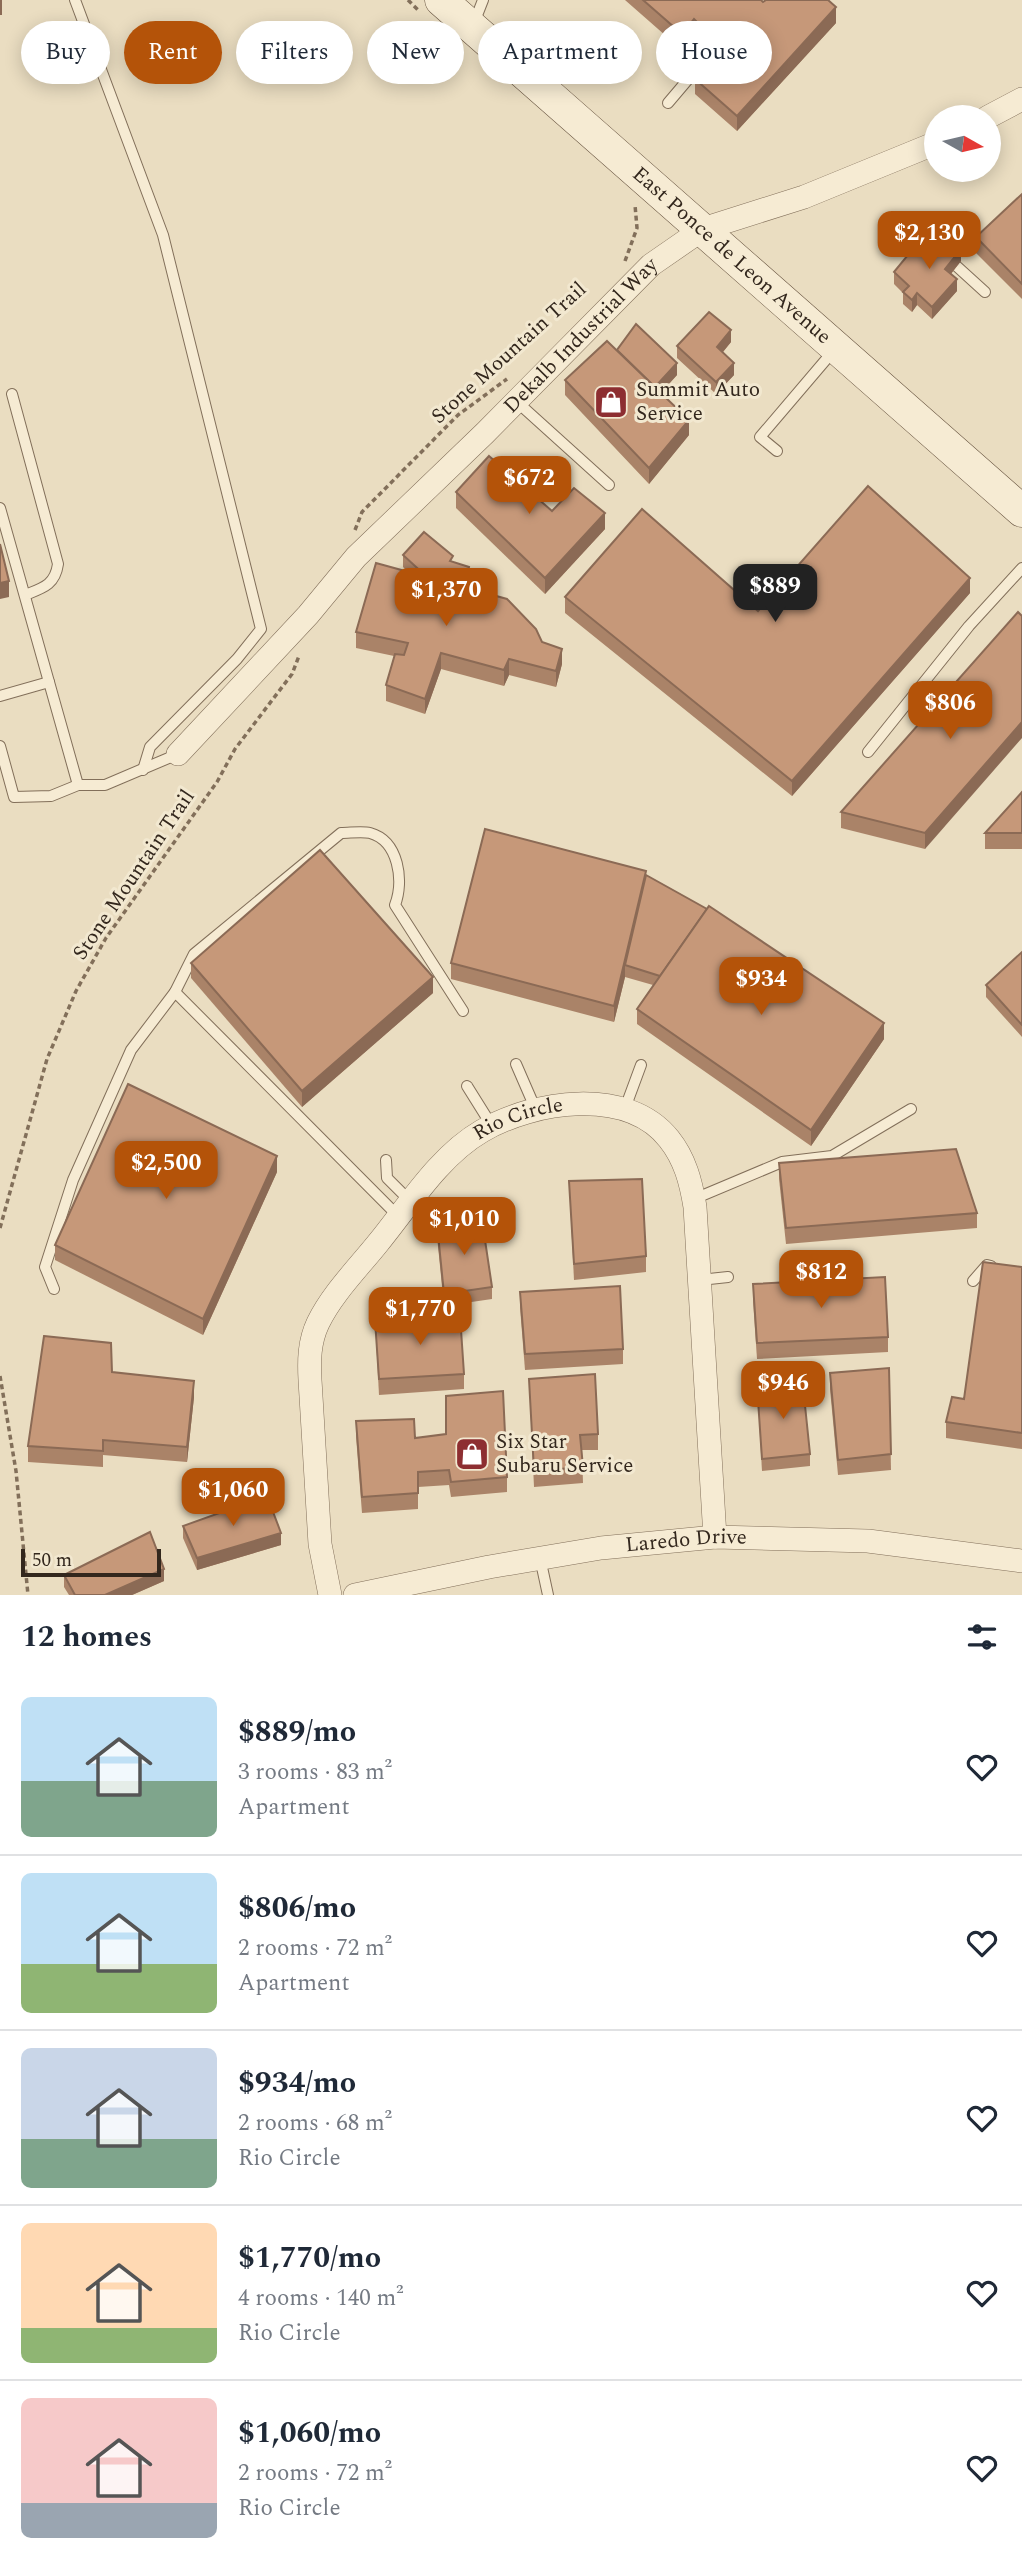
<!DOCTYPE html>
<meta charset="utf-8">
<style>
body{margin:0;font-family:Spectral,serif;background:#f2f2f3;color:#1f2937;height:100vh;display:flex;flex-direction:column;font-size:26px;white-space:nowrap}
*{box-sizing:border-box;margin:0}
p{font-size:23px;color:#747a83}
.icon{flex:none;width:38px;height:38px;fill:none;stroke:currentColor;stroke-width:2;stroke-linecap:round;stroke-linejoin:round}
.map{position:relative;height:1595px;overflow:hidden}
.side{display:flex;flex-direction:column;background:#fff;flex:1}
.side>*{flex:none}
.banner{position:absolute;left:21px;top:21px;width:980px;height:63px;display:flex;gap:14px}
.needle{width:46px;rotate:98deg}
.buttons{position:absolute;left:924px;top:105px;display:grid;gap:14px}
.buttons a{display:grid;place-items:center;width:77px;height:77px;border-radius:50%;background:#fff;box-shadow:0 4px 18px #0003;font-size:35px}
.scale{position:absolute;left:21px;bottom:18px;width:140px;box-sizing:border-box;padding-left:7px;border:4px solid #33271d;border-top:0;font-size:19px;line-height:24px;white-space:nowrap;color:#33271d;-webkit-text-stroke:5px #f2e8d0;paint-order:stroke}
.price{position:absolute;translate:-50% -60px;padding:0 16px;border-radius:14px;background:#b45309;color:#fff;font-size:23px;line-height:46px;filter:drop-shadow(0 2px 4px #0008)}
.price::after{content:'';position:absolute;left:50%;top:42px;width:21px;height:16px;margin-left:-10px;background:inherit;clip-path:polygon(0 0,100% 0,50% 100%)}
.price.on{background:#222;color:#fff}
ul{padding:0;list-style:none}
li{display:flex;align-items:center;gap:21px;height:175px;padding:0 21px}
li+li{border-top:2px solid #e0e1e3}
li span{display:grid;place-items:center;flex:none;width:196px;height:140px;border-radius:10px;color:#555}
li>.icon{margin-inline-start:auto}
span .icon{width:84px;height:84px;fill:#fffc;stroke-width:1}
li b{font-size:30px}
h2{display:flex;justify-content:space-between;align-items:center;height:84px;padding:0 21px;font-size:30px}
.chip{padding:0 24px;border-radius:32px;background:#fff;box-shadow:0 4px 18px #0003;font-size:24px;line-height:63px}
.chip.on{background:#b45309;color:#fff}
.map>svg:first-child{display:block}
</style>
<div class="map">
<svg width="1022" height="1595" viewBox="0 0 1022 1595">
<rect width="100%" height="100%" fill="#eaddc1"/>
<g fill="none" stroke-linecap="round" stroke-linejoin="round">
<g stroke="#826f5a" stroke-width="12">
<g id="service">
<polyline points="75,0 163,235 261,629 237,659 150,747 143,770"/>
<polyline points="474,23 483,0"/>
<polyline points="668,103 696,70"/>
<polyline points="898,222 907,221 985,292"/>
<path d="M 12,394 L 58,564 C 55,585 43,588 25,595"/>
<polyline points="516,401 609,485"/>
<polyline points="777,451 760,437 835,349"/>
<polyline points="0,508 78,785 105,785 178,754"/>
<polyline points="0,696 49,682"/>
<polyline points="0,746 14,797 51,796 78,785"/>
<polyline points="868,752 969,626 1022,568"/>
<path d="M 175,992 L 194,954 L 341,833 C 350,833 362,831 370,833 C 399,841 404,881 395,905 L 463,1011"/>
<polyline points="516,1064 536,1110"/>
<polyline points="467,1086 492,1126"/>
<polyline points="624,1111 641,1065"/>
<polyline points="386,1160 387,1178 411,1202"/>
<polyline points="694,1199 782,1162 832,1156 911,1109"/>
<polyline points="700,1280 728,1277"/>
<polyline points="973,1281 987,1265 991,1266"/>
<polyline points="54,1289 45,1267 73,1180 131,1050 175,992 399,1217"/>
<polyline points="540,1558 548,1595"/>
</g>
</g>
<g stroke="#826f5a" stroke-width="24">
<g id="minor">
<polyline points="988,117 1022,99"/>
<path id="s1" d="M 178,754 L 308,615 L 356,557 L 485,433 L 651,265 L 703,229 L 804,197 L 936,143"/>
<path id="s2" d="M 330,1595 L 320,1544 L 310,1380 C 309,1361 309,1342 318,1323 C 332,1294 358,1268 378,1243 C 409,1205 439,1156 482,1131 C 533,1101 627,1086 669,1139 C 685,1159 691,1182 695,1207 L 715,1537"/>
<path id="s3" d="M 355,1595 L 489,1567 L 601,1548 L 715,1537 L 868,1541 L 1022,1561"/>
</g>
</g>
<g stroke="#64503d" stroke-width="33">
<g id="secondary">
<path id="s4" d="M 441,0 L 1022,511"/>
</g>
</g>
<g stroke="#826f5a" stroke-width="3.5" stroke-dasharray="5 3.5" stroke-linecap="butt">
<polyline points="408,0 418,10"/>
<polyline points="625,261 637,228 635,205"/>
<polyline points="355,530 362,512 458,415 507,379"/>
<polyline points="0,1228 47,1059 76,991 106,938 217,782 235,749 292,674 299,656"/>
<polyline points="0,1376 16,1471 28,1595"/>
</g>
<use href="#service" stroke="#f6ebd3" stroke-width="10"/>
<use href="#minor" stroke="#f6ebd3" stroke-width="23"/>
<use href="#secondary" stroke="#f6ebd3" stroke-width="32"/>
</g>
<g fill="#aa8368">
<polygon points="625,0 761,0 763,2 836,23 737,131 695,94 695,79 716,56 694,35 682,50"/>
<polygon points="1022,194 1022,299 976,253 976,237"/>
<polygon points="928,255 961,261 951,274 957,291 932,319 917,305 912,312 903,304 903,293 894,284 894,272"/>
<polygon points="731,342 723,352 734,375 716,394 677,358 677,346"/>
<polygon points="617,350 677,375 661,393 689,435 649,484 565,395 565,380"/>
<polygon points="456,492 552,511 605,529 545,594 456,508"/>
<polygon points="403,555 453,562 469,576 481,592 542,642 562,664 556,687 509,675 504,686 441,669 425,714 386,701 386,685 394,656 356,648 356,632 408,572 403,567"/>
<polygon points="970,593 792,796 565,613 565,597 758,611"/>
<polygon points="1018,612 925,849 841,828 841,812"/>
<polygon points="1022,792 1022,849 985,849 985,833"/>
<polygon points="646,875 884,1039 811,1146 637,1024 637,1009 653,985 625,977 614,1022 451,979 451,963"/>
<polygon points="1022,952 1022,1037 986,997 986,985"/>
<polygon points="191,963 433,993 302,1107 191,978"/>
<polygon points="779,1163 977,1213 977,1228 786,1244 779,1179"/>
<polygon points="277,1172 203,1335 55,1260 55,1245"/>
<polygon points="569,1181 646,1256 646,1272 574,1280"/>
<polygon points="437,1224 492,1287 492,1299 444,1306 437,1236"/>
<polygon points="1022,1267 1022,1449 946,1438 946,1422 964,1399"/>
<polygon points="753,1284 888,1337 888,1352 757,1359 753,1300"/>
<polygon points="520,1292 623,1349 623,1364 525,1370 520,1307"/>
<polygon points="375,1320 464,1374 464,1389 379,1395"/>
<polygon points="889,1368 891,1470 838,1475 830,1389 830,1373"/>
<polygon points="112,1372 194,1397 187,1462 103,1455 103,1467 28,1462 28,1446"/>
<polygon points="529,1379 598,1434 598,1450 582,1450 583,1483 534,1487"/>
<polygon points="757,1385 810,1454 810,1466 762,1471"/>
<polygon points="356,1421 415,1438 507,1477 507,1492 451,1497 449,1485 418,1487 418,1509 362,1513 356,1436"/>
<polygon points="183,1526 281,1545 197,1570 183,1538"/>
<polygon points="64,1575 164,1581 132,1595 69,1595 64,1587"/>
</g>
<g fill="#8b6a55">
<rect x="0" y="0" width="2" height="15"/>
<polygon points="836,7 836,23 737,131 737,116"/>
<polygon points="694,19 694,35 682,50 682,34"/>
<polygon points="961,249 961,261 945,281 945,269"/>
<polygon points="957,279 957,291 932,319 932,307"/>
<polygon points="917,293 917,305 912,312 912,300"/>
<polygon points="731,330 731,342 717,359 717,347"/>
<polygon points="677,363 677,375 653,401 653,389"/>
<polygon points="734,363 734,375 716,394 716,382"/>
<polygon points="689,420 689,435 649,484 649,468"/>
<polygon points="605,513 605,529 545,594 545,578"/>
<polygon points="970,578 970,593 792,796 792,781"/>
<polygon points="9,581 9,597 0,599 0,583"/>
<polygon points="562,649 562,664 556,687 556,671"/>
<polygon points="441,653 441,669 425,714 425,699"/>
<polygon points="509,659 509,675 504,686 504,670"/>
<polygon points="1022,722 1022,738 925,849 925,833"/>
<polygon points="646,871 646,887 625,965 625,977 614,1022 614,1006"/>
<polygon points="433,977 433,993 302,1107 302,1091"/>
<polygon points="884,1023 884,1039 811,1146 811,1130"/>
<polygon points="277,1156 277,1172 203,1335 203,1319"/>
<polygon points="194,1381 194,1397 187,1462 187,1447"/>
<polygon points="281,1533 281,1545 197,1570 197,1558"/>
<polygon points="164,1569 164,1581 132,1595 105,1595"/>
</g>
<g fill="#c69879" stroke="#8b6a55" stroke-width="2">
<polygon points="643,0 761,0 763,2 766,0 828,0 836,7 737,116 695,79 723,48 694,19 682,34"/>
<polygon points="1022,194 1022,284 976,237"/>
<polygon points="946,236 961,249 945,269 957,279 932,307 917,293 912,300 903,292 909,286 894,272 917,244 928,255"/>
<polygon points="709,312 731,330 717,347 734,363 716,382 677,346"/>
<polygon points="636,324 677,363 655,387 617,350"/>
<polygon points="607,341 689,420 649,468 565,380"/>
<polygon points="489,456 552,511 574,488 605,513 545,578 456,492"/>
<polygon points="868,486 970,578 792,781 565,597 642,509 758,611"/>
<polygon points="424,532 453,556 450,561 469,567 467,576 481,580 477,591 427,577 403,555"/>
<polygon points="0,544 9,581 0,583"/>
<polygon points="376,563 507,599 536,629 542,642 562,649 556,671 509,659 504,670 441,653 425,699 386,685 395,654 404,655 408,643 356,632"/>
<polygon points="1018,612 1022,616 1022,722 925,833 841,812"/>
<polygon points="1022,792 1022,833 985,833"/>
<polygon points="485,829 646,871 614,1006 451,963"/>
<polygon points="320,850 433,977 302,1091 191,963"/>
<polygon points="646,875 707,909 660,976 625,965"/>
<polygon points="709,906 884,1023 811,1130 637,1009"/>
<polygon points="1022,952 1022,1025 986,985"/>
<polygon points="128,1084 277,1156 203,1319 55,1245"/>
<polygon points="956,1149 977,1213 786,1228 779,1163"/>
<polygon points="642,1179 646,1256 574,1264 569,1181"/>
<polygon points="482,1220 492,1287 444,1294 437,1224"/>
<polygon points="983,1262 1022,1267 1022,1433 946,1422 952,1397 964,1399"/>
<polygon points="885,1277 888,1337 757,1343 753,1284"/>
<polygon points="620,1286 623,1349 525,1354 520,1292"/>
<polygon points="460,1315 464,1374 379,1379 375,1320"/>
<polygon points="44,1336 111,1343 112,1372 194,1381 187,1447 103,1440 103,1451 28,1446"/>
<polygon points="889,1368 891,1454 838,1460 830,1373"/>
<polygon points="595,1374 598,1434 580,1435 583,1467 534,1471 529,1379"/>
<polygon points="757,1385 803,1386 810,1454 762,1459"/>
<polygon points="503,1391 507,1477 451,1482 449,1470 418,1472 418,1493 362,1497 356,1421 414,1419 415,1438 446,1434 446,1396"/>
<polygon points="267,1496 281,1533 197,1558 183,1526"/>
<polygon points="150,1532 164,1569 105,1595 75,1595 64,1575"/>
</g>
<defs>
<g id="shop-square" transform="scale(1.75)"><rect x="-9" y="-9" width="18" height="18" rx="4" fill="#8d2e31" stroke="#f2e8d0"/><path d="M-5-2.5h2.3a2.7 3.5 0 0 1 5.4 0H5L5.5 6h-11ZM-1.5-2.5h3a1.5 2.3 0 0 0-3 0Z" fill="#fff"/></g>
</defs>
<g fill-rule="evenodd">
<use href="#shop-square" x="611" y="402"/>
<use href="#shop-square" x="472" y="1454"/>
</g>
<g text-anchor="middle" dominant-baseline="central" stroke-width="6" stroke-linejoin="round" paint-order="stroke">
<g font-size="21" fill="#33271d" stroke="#f2e8d0">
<text stroke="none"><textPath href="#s4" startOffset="387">East Ponce de Leon Avenue</textPath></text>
<text stroke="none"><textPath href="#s1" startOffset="581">Dekalb Industrial Way</textPath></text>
<text transform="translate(509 353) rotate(-42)">Stone Mountain Trail</text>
<text transform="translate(134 875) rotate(-56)">Stone Mountain Trail</text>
<text stroke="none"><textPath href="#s2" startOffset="567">Rio Circle</textPath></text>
<text stroke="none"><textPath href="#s3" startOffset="336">Laredo Drive</textPath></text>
</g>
<g font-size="21" fill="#33271d" stroke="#f2e8d0" text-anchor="start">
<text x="636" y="390">Summit Auto<tspan x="636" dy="24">Service</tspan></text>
<text x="496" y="1442">Six Star<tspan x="496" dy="24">Subaru Service</tspan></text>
</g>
</g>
</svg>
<div class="buttons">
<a><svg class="needle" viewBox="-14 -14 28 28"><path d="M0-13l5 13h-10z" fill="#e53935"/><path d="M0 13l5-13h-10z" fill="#747a83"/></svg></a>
</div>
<div class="scale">50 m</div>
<b class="price" style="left:929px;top:271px">$2,130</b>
<b class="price" style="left:529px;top:516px">$672</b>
<b class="price on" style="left:775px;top:624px">$889</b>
<b class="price" style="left:446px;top:628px">$1,370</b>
<b class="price" style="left:950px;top:741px">$806</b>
<b class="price" style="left:761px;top:1017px">$934</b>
<b class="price" style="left:166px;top:1201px">$2,500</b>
<b class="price" style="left:464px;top:1257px">$1,010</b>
<b class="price" style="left:821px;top:1310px">$812</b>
<b class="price" style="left:420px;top:1347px">$1,770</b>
<b class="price" style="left:783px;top:1421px">$946</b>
<b class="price" style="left:233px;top:1528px">$1,060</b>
<div class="banner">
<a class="chip">Buy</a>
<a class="chip on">Rent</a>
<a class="chip">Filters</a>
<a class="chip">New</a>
<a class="chip">Apartment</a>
<a class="chip">House</a>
</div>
</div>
<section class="side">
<h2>12 homes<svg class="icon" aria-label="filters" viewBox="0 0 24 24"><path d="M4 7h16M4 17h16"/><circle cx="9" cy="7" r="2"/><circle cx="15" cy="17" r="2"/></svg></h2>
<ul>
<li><span style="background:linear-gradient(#bfe0f5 60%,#7fa58c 0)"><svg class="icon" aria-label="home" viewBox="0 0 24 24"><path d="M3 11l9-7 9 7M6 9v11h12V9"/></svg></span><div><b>$889/mo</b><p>3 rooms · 83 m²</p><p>Apartment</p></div><svg class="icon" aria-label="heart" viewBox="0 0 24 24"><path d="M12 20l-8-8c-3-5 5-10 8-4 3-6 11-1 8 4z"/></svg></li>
<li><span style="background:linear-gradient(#bfe0f5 65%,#8fb573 0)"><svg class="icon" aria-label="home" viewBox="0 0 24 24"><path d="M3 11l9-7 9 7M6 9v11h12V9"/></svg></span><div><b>$806/mo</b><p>2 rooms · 72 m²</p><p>Apartment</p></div><svg class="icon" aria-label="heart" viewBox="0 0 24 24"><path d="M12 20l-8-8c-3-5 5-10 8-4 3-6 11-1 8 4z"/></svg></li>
<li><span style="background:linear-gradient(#c9d6e8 65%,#7fa58c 0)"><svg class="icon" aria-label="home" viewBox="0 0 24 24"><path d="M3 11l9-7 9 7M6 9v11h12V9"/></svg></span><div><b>$934/mo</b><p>2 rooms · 68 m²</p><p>Rio Circle</p></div><svg class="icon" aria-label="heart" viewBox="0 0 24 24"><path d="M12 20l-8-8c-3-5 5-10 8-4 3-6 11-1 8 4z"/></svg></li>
<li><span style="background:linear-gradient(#ffd9b3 75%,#8fb573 0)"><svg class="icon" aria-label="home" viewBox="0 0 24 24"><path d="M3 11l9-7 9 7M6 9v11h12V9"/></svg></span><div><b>$1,770/mo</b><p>4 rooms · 140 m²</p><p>Rio Circle</p></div><svg class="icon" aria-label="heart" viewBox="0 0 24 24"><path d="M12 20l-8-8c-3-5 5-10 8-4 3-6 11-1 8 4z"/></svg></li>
<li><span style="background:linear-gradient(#f6c9c9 75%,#9aa5b1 0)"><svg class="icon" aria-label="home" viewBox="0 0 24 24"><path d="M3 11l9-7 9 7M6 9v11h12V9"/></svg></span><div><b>$1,060/mo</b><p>2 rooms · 72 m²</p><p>Rio Circle</p></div><svg class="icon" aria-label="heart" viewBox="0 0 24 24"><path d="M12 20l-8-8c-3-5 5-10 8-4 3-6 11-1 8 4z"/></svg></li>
</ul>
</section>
